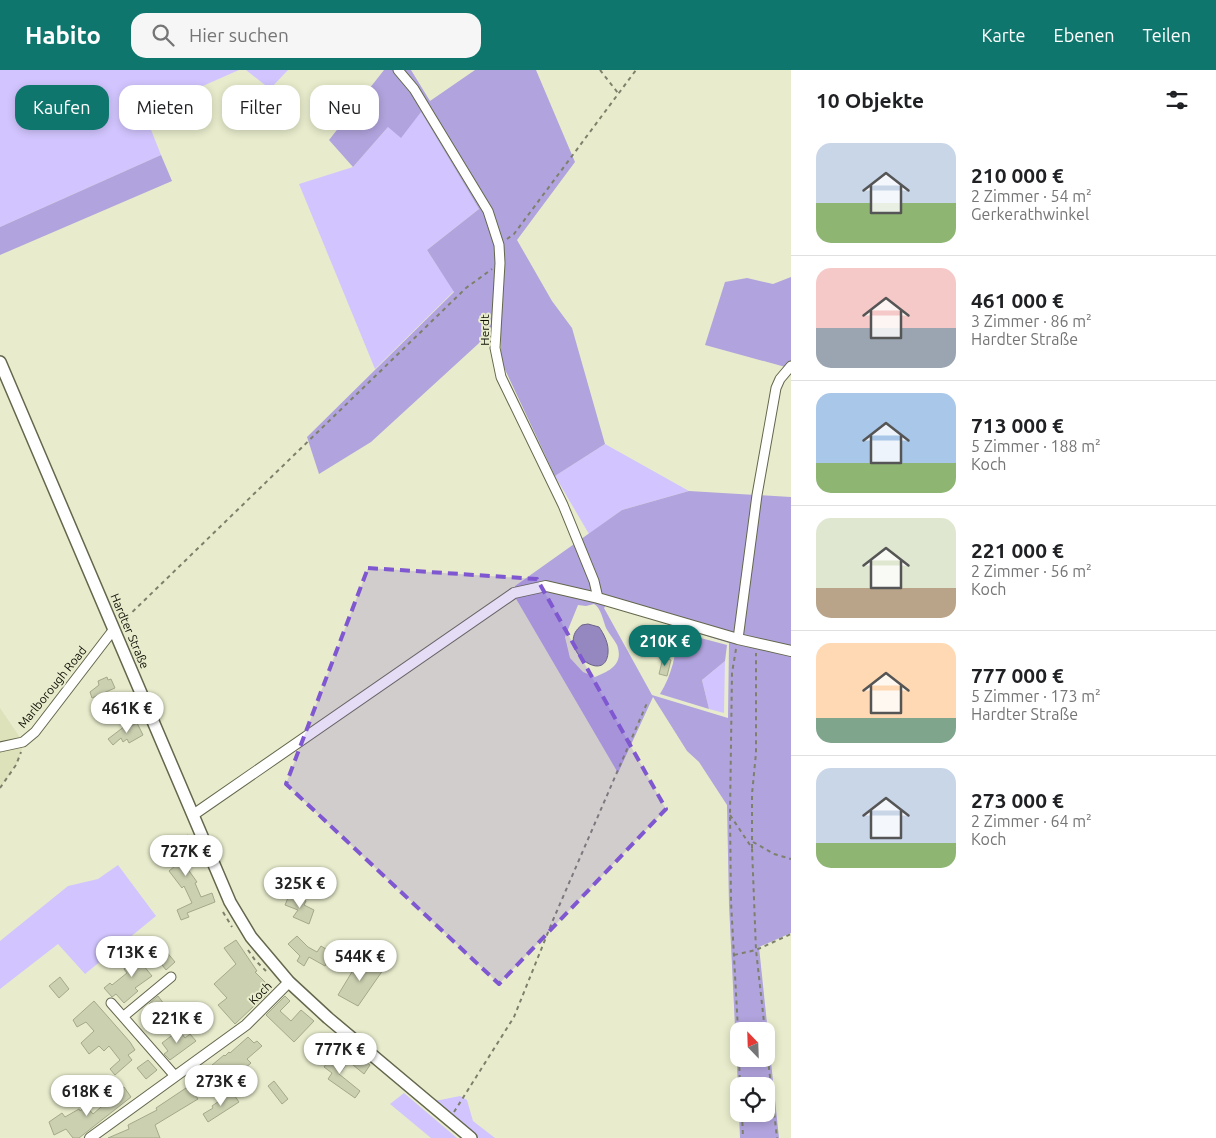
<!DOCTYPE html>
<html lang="de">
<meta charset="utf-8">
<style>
body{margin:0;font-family:Ubuntu,sans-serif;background:#f6f6f6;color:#202124;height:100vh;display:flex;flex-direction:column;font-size:19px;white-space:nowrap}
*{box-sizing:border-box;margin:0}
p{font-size:16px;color:#757577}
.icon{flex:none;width:28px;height:28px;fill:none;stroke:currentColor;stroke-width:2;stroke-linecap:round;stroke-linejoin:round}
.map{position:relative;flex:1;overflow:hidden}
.side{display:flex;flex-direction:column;background:#fff;width:425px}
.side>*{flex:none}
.top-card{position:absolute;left:15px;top:15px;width:475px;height:45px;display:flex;gap:10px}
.needle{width:32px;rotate:337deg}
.buttons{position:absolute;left:730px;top:952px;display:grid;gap:10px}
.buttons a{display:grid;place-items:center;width:45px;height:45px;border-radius:10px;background:#fff;box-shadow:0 2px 8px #0003;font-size:25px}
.price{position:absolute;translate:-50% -42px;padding:0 11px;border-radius:18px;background:#fff;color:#222;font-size:16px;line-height:32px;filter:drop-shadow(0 1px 2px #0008)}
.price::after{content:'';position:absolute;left:50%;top:30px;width:15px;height:11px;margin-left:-8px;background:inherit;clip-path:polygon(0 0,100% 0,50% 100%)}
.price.selected{background:#0f766e;color:#fff}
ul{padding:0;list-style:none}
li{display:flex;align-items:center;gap:15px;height:125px;padding:0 25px}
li+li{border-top:1px solid #e0e0e0}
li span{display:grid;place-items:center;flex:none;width:140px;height:100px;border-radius:15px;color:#555}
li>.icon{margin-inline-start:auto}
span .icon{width:60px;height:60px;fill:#fffc;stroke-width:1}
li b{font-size:21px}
h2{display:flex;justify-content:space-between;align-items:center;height:60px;padding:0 25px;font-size:21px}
.pill{padding:0 18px;border-radius:15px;background:#fff;box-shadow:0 2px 8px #0003;font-size:18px;line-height:45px}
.pill.selected{background:#0f766e;color:#fff}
header{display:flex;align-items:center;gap:30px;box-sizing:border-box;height:70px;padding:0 25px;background:#0f766e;color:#fff}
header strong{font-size:24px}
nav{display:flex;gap:28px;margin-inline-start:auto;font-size:18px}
.search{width:350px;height:45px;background:#f6f6f6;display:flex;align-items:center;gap:12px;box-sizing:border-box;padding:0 18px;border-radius:15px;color:#757577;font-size:19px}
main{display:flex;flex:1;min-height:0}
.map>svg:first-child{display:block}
</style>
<header>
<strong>Habito</strong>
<div class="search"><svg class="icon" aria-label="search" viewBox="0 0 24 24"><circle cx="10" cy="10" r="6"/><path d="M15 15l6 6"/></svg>Hier suchen</div>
<nav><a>Karte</a><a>Ebenen</a><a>Teilen</a></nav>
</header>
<main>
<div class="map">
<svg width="791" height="1068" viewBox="0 0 791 1068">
<rect width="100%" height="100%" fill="#e8eccc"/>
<polygon fill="#dde2ba" points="0,638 23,672 21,683 16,695 0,718"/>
<g fill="#d2c5ff">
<polygon points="0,0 239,0 144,42 161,85 0,157"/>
<polygon points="246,0 288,0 270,19"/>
<polygon points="421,42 479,139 427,180 454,221 375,299 299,114 353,97 388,57"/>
<polygon points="605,374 689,421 622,440 589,464 555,406"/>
<polygon points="725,591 724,643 709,639 702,610"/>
<polygon points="118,795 156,846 85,904 58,874 0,919 0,871 68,816 98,809"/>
<polygon points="404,1023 457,1068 431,1068 390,1034"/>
<polygon points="460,1026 467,1030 473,1051 495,1068 479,1068 433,1030 440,1030"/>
</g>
<g fill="#b1a3dd" fill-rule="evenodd">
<polygon points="384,0 411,0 430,31 475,0 536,0 575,92 517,170 552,231 572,258 605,374 555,406 501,291 501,253 371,372 319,404 307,367 454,222 427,180 479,139 421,42 401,68 388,57 353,97 329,70"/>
<polygon points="161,85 172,111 0,185 0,157"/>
<polygon points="791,207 791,296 789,298 705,275 725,212 747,208 773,214"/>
<path d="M 689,421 L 791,427 L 791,863 L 759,877 L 779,1068 L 740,1068 L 739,1044 L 766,1044 L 766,1016 L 739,1016 L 739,1038 L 729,835 L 727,735 L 699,692 L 687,681 L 653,627 L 618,703 L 515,527 L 515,516 L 622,440 ZM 594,534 C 601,538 603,550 606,558 C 609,564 614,569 617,575 C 624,594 610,601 595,607 L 583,602 L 570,588 L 565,567 L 578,535 L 586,536 ZM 606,535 L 729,573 L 728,648 L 652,625 L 604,538 ZM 739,961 L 766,961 L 766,989 L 739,989 Z"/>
<path d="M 678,562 L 727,575 L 725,591 L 702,610 L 709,639 L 660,624 C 672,605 676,584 678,562 Z"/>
</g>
<path fill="#9587c0" stroke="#6c6388" d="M 588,554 L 599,557 C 604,564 609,574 608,583 C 605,617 553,576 582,555 Z"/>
<g fill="#cbd0b0" stroke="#a5a98b">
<polygon points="661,567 666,579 651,586 649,580 643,583 640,576"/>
<polygon points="663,588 671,590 667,606 659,604"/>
<polygon points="107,607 108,610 111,609 115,618 92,628 90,622 99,615 98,611"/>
<polygon points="137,653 143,665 129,673 127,669 123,672 121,668 113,675 108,669 125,656 127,658"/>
<polygon points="188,765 192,773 178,779 185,789 182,791 197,812 195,813 201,827 212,823 215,832 187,843 189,847 181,850 177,840 192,833 184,816 182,818 169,801 175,796 163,771 170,767 172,772"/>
<polygon points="290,823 306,831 304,835 314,840 309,854 293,847 298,840 285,835"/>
<polygon points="297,866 308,877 317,882 321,876 329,881 334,873 340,876 330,895 327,893 325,896 309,887 304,896 297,891 300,886 288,874"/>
<polygon points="236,870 257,901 255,902 272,919 235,954 218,935 227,928 214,914 236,894 224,878"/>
<polygon points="152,878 157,884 143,895 152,906 135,918 138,921 124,933 116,924 112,927 104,918 110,913 112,915 127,903 124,899 127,895"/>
<polygon points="165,880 175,892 166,900 156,887"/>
<polygon points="361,887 383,900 358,936 338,925"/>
<polygon points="60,907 69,919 59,928 49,916"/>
<polygon points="158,926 167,938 165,940 169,944 161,950 149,934"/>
<polygon points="285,926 290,931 280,941 291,951 301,940 314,951 294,972 266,945"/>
<polygon points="94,931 130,972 135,980 128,985 132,990 115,1005 110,999 120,990 109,976 104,981 99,976 89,984 81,973 94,961 86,952 77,957 73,950"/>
<polygon points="179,960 185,968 190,964 196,971 170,990 164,984 168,981 162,973"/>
<polygon points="248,967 254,973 257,971 262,976 247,989 251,993 244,999 243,1001 240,998 220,1016 205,1001 224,985 225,986 229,982 230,983"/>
<polygon points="335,982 348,992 339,1004 360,1021 355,1028 328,1009 332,1003 324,997"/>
<polygon points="353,982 370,995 364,1004 347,990"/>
<polygon points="148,990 157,1000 146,1009 137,998"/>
<polygon points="274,1011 288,1029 282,1034 268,1016"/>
<polygon points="189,1016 198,1029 155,1055 160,1068 108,1068 129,1059 128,1055 157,1040 156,1038"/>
<polygon points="124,1017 131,1027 79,1068 73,1068 66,1059 54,1065 49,1052 62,1043 65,1047 79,1039 80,1041 86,1036 93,1044"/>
<polygon points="232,1022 239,1032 208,1052 203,1044 213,1038 212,1036"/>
</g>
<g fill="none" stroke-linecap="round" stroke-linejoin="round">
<g stroke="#64674c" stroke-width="11">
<g id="minor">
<polyline points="398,0 414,19 488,141 499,175 500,193 495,278 501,307 563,435 594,511 598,528"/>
<polyline points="738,569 757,425 776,318 780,309 791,296"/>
<polyline points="0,677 23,672 35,662 114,559"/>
<polyline points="111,933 175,1006"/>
<polyline points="124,946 171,907"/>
</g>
</g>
<g stroke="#64674c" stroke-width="12">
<g id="tertiary">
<polyline points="193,745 514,523 546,516 598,528 738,569 791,581"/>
<polyline points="90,1068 246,955 289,912"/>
</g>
</g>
<g stroke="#64674c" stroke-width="14">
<polyline id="secondary" points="0,292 230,832 251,867 289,912 328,948 471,1068"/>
</g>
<g stroke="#7d806b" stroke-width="2" stroke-dasharray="4 4" stroke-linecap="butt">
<polyline points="600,0 618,23"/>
<polyline points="507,169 514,164 636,0"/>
<polyline points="121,553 466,218 492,199"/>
<polyline points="736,579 732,603 730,745 731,832 739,978"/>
<polyline points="0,718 16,695 21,682"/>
<polyline points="730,745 752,778 756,880 765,961"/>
<polyline points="753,772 774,784 791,789"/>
<polyline points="752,778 752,724 756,683 756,583"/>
<polyline points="223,842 232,857"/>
<polyline points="248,880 255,890 266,901"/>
<polyline points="734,885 756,880 791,864"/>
<polyline points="766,972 777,1068"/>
<polyline points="739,989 740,1016"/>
<polyline points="454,1042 514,947 553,850 647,633"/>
<polyline points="742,1044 743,1068"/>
</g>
<use href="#minor" stroke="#fff" stroke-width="9"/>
<use href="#tertiary" stroke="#fff" stroke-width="10"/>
<use href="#secondary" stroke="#fff" stroke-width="11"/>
</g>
<path fill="#7f57d1" fill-opacity="0.2" stroke="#7f57d1" stroke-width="4" stroke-dasharray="10 6" stroke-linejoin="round" d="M 368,498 L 537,509 L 666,739 L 499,914 L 286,714 Z"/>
<g text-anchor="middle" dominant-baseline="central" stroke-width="4" stroke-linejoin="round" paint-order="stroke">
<g font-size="12" fill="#0e0f05" stroke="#e8eccc">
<text transform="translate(484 260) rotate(-90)">Herdt</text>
<text transform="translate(130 561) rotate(67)">Hardter Straße</text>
<text transform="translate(52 617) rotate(-51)">Marlborough Road</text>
<text transform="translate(260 923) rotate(-45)">Koch</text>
</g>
</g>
</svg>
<div class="buttons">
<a><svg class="needle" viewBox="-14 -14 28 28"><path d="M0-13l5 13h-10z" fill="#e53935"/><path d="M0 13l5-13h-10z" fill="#757577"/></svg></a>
<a><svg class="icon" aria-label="locate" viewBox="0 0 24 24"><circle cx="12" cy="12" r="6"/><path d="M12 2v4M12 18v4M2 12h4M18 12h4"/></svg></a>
</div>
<b class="price selected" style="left:665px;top:597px">210K €</b>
<b class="price" style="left:127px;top:664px">461K €</b>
<b class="price" style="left:186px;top:807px">727K €</b>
<b class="price" style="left:300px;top:839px">325K €</b>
<b class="price" style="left:132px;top:908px">713K €</b>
<b class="price" style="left:360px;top:912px">544K €</b>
<b class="price" style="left:177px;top:974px">221K €</b>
<b class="price" style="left:340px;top:1005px">777K €</b>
<b class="price" style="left:221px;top:1037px">273K €</b>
<b class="price" style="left:87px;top:1047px">618K €</b>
<div class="top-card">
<a class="pill selected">Kaufen</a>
<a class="pill">Mieten</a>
<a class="pill">Filter</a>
<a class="pill">Neu</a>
</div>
</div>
<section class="side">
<h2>10 Objekte<svg class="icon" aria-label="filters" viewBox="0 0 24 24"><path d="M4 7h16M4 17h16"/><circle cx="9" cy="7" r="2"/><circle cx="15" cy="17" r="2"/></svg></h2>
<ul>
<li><span style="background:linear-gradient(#c9d6e8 60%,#8fb573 0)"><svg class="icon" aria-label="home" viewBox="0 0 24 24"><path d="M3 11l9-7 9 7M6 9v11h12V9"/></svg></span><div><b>210 000 €</b><p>2 Zimmer · 54 m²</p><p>Gerkerathwinkel</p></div></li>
<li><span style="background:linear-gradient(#f6c9c9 60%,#9aa5b1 0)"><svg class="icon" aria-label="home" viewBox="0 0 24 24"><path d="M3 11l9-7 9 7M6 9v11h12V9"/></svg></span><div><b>461 000 €</b><p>3 Zimmer · 86 m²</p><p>Hardter Straße</p></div></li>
<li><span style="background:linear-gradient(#a9c7e8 70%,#8fb573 0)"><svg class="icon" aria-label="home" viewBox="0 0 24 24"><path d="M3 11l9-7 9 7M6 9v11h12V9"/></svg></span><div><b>713 000 €</b><p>5 Zimmer · 188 m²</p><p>Koch</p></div></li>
<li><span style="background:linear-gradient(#dfe7d0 70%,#b9a48a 0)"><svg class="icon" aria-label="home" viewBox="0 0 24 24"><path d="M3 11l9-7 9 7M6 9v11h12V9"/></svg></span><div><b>221 000 €</b><p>2 Zimmer · 56 m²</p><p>Koch</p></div></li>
<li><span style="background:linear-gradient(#ffd9b3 75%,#7fa58c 0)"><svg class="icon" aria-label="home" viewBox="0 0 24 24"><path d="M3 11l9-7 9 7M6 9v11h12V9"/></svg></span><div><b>777 000 €</b><p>5 Zimmer · 173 m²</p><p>Hardter Straße</p></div></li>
<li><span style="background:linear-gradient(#c9d6e8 75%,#8fb573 0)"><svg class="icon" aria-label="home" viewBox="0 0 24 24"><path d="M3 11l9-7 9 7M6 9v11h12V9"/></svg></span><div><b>273 000 €</b><p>2 Zimmer · 64 m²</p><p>Koch</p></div></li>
</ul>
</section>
</main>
